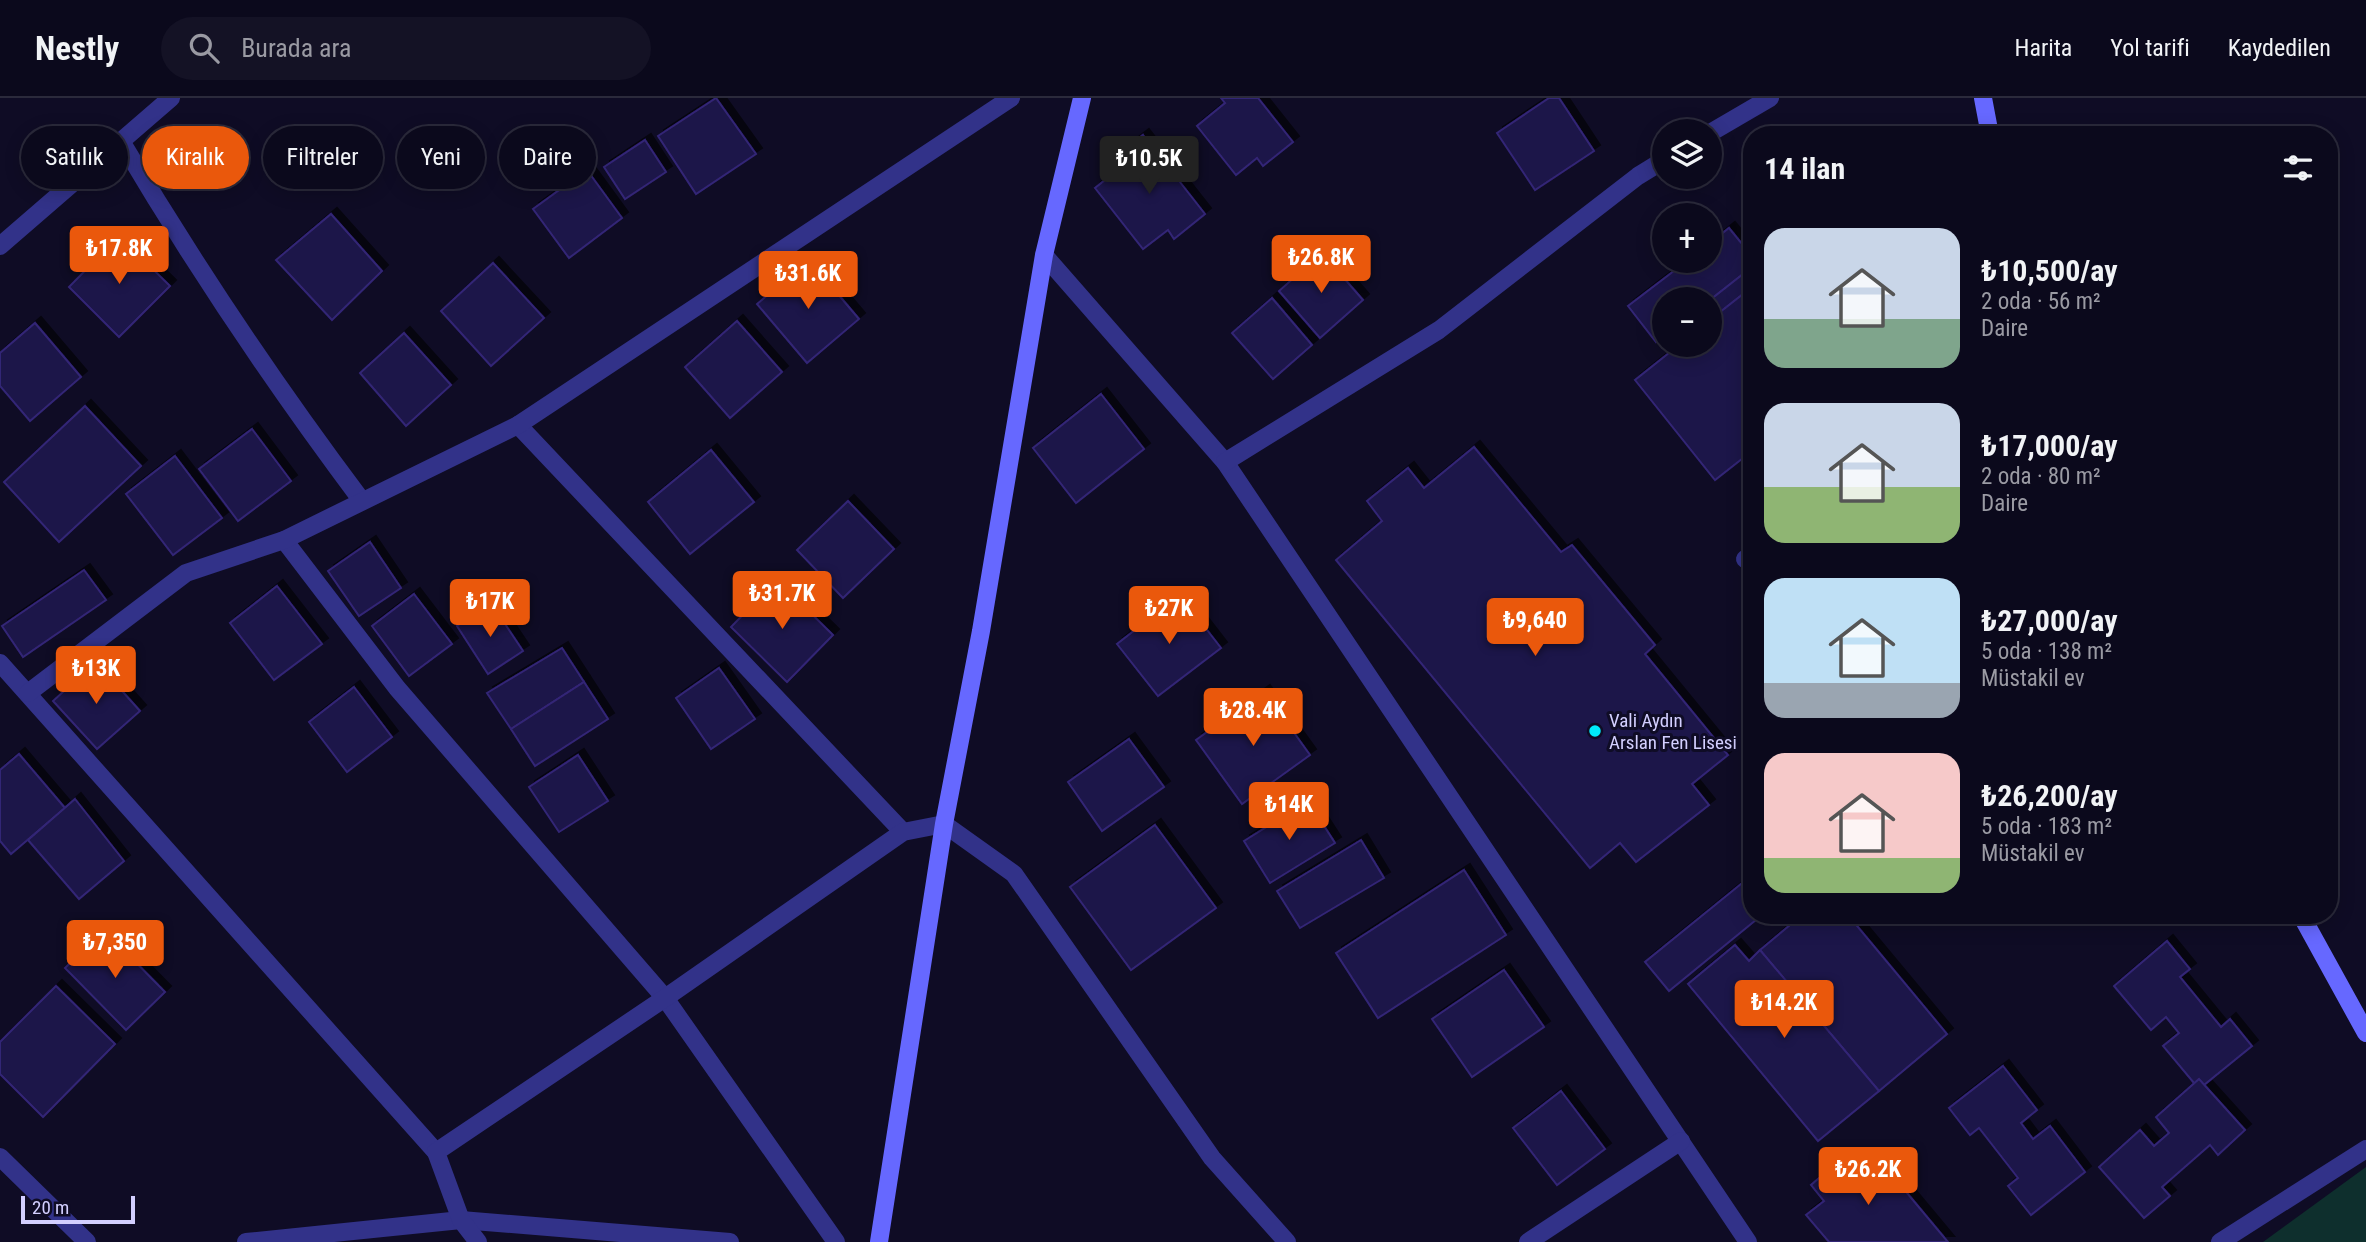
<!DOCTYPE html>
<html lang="tr">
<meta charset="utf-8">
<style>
body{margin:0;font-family:"Roboto Condensed",sans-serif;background:#141225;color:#f1f3f6;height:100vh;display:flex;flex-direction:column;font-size:26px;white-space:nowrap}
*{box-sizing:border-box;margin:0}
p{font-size:23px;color:#9a9aa3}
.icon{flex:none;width:38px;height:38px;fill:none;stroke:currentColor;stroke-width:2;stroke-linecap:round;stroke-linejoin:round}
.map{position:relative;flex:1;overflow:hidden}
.details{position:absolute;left:1743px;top:28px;width:595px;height:798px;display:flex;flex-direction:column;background:#0b091c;border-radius:28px;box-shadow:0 4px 18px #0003,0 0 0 2px #2b2a3b}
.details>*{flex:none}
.hud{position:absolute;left:21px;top:28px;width:665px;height:63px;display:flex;gap:14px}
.fabs{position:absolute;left:1652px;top:21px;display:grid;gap:14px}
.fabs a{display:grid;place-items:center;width:70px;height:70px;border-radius:50%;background:#0b091c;box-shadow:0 4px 18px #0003,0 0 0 2px #2b2a3b;font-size:35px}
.scale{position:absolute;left:21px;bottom:18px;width:114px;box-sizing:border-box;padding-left:7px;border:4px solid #d3cfff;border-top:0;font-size:19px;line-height:24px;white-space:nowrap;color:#d3cfff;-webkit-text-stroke:5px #0f0c25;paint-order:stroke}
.price{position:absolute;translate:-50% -60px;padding:0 16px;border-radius:7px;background:#ea580c;color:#fff;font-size:23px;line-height:46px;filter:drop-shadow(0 2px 4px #0008)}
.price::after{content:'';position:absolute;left:50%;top:42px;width:21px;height:16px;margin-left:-10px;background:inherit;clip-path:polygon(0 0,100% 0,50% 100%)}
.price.active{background:#222;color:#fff}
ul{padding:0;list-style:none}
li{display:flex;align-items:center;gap:21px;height:175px;padding:0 21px}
li span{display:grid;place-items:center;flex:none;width:196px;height:140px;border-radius:21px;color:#555}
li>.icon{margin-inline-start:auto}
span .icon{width:84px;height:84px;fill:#fffc;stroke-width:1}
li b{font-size:30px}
h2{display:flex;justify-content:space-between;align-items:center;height:84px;padding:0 21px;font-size:30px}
.pill{padding:0 24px;border-radius:32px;background:#0b091c;box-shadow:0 4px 18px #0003,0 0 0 2px #2b2a3b;font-size:24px;line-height:63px}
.pill.active{background:#ea580c;color:#fff}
header{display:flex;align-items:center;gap:42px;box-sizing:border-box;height:98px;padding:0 35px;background:#0b091c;border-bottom:2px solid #2b2a3b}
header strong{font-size:33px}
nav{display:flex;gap:38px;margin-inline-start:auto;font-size:24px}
.search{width:490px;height:63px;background:#141225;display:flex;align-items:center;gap:18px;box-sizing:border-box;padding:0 24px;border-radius:38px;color:#9a9aa3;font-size:26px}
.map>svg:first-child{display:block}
</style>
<header>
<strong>Nestly</strong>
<div class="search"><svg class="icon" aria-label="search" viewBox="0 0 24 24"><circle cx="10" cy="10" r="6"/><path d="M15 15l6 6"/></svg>Burada ara</div>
<nav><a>Harita</a><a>Yol tarifi</a><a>Kaydedilen</a></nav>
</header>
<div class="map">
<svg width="2366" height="1144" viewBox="0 0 2366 1144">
<defs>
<filter id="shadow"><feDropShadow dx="6" dy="-6" stdDeviation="0" flood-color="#0009"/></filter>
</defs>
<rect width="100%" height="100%" fill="#0f0c25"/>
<polygon fill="#0e2f2d" points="2366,1069 2366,1144 2263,1144"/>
<g fill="#1e1648" stroke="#332576" stroke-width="2" filter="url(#shadow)">
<polygon points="716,0 756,56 696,96 658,38"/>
<polygon points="1221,0 1258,0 1293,44 1263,68 1257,60 1236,77 1197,28 1225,5"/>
<polygon points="1549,0 1559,0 1594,53 1535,92 1497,35"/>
<polygon points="1143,37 1205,116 1174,141 1168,132 1143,151 1095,90 1125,66 1118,56"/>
<polygon points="645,42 666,74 625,101 604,69"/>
<polygon points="587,72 622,120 569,160 533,111"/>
<polygon points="331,116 382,173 332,222 276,162"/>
<polygon points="1729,130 1752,158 1752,169 1710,202 1664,201 1664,238 1656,244 1628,208 1687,163 1710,163 1710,145"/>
<polygon points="119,138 170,188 119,239 69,189"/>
<polygon points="1322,155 1363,202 1320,240 1279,193"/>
<polygon points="809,162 859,221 807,265 757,206"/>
<polygon points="493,165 544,220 491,268 441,213"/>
<polygon points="1752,169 1752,189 1710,222 1710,202"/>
<polygon points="1752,189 1752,353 1715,382 1635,282 1679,247 1710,247 1710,222"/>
<polygon points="1272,200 1312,247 1273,281 1232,235"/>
<polygon points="737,223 782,274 730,320 685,269"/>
<polygon points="35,225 81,279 30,323 0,288 0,255"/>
<polygon points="404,235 451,287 406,328 360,275"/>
<polygon points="1101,296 1144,351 1076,405 1033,350"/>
<polygon points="85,308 141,368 59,444 4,384"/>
<polygon points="252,331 291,383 238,423 199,371"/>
<polygon points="1474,349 1561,454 1572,447 1655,547 1645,556 1728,657 1692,686 1709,707 1636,764 1620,745 1590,770 1336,462 1382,423 1367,403 1408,370 1424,390"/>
<polygon points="711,352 754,404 690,456 648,404"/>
<polygon points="175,358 222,420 173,457 126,396"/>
<polygon points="848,403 894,451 843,500 797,452"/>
<polygon points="370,444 401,490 359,518 328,473"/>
<polygon points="84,472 106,502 23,559 2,528"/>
<polygon points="777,482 833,537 787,584 731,529"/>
<polygon points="277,488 322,546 274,582 230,525"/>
<polygon points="414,496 452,546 409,578 372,528"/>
<polygon points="1180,497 1221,550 1158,598 1117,546"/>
<polygon points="491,505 523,553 488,576 457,528"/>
<polygon points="562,550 584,584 511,631 487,595"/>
<polygon points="96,564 140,613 97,651 53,603"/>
<polygon points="719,570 755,621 711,651 676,600"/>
<polygon points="584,584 608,621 535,668 511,631"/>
<polygon points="354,589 392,639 347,674 309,624"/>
<polygon points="1264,593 1310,657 1242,706 1196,642"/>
<polygon points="1129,641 1164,689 1102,733 1068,684"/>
<polygon points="19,656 65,710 11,756 0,743 0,672"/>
<polygon points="578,657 608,703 559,734 529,689"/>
<polygon points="75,701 124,763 79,801 28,742"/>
<polygon points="1308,703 1335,745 1270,785 1244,743"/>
<polygon points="1155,727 1216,810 1131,872 1070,789"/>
<polygon points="1361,742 1384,780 1300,830 1277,793"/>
<polygon points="1464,772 1506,837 1378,920 1336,855"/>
<polygon points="1752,777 1752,817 1762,817 1669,893 1645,864"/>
<polygon points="1802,817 1848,817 1947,936 1879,993 1760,852"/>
<polygon points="104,832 165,894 126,932 65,870"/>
<polygon points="2167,843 2190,871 2180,879 2221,929 2230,921 2252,948 2199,991 2163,948 2179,935 2166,919 2151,932 2114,888"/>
<polygon points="1735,847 1749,863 1760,852 1879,993 1818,1043 1688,886"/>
<polygon points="1504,872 1544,929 1472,979 1432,921"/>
<polygon points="56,888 115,946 43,1019 0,976 0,944"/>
<polygon points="2003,968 2037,1012 2021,1025 2033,1041 2050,1028 2085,1074 2031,1117 2008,1088 2018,1080 1979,1030 1970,1037 1949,1010"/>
<polygon points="2199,981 2245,1032 2218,1057 2210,1047 2162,1089 2170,1098 2144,1120 2099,1069 2140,1032 2154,1048 2169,1035 2156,1019"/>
<polygon points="1561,993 1605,1051 1557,1087 1513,1030"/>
<polygon points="1846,1057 1860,1073 1877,1059 1948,1144 1829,1144 1806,1117 1824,1103 1811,1087"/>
</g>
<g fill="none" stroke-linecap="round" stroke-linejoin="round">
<polyline stroke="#323289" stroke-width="18" points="1745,461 1752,456"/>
<g stroke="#323289" stroke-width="18">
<polyline points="1710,35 1770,0"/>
<path d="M 121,43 C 195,168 275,287 362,403"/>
<polyline points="0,148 171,0"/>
<polyline points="1044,157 1225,364 1748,1144"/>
<polyline points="518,327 903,734"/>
<polyline points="1225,364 1439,232 1638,78 1664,62"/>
<polyline points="284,442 397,590 665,900 836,1144"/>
<polyline points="0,565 436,1054"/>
<polyline points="28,595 186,475 284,442 518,327 1011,0"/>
<polyline points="0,1059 87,1144"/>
<polyline points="246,1144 461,1122 730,1144"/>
<polyline points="478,1144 461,1122 436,1054 665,900 903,734 944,726 1014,776 1212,1060 1287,1144"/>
<polyline points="1528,1144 1681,1043"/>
<polyline points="2220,1144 2366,1051"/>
</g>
<g stroke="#6668ff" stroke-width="18">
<polyline points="1983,0 1990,37"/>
<polyline points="2301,817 2366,935"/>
<polyline points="879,1144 944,726 981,533 1044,157 1082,0"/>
</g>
</g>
<circle fill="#00eafa" stroke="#0f0c25" stroke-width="2.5" cx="1595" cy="633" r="7"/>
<g text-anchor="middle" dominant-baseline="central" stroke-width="6" stroke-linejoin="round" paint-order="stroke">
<g font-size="19" fill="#d3cfff" stroke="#0f0c25" text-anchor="start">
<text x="1609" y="622">Vali Aydın<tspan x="1609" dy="22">Arslan Fen Lisesi</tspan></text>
</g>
</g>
</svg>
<div class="fabs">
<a><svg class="icon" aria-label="layers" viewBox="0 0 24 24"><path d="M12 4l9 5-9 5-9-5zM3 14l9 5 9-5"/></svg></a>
<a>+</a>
<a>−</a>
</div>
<div class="scale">20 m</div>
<b class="price active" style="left:1149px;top:98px">₺10.5K</b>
<b class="price" style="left:119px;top:188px">₺17.8K</b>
<b class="price" style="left:1321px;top:197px">₺26.8K</b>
<b class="price" style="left:808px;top:213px">₺31.6K</b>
<b class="price" style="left:782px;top:533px">₺31.7K</b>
<b class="price" style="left:490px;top:541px">₺17K</b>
<b class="price" style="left:1169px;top:548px">₺27K</b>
<b class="price" style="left:1535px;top:560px">₺9,640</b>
<b class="price" style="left:96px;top:608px">₺13K</b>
<b class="price" style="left:1253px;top:650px">₺28.4K</b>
<b class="price" style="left:1289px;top:744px">₺14K</b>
<b class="price" style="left:115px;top:882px">₺7,350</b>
<b class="price" style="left:1784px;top:942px">₺14.2K</b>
<b class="price" style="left:1868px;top:1109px">₺26.2K</b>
<div class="hud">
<a class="pill">Satılık</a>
<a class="pill active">Kiralık</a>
<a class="pill">Filtreler</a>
<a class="pill">Yeni</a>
<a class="pill">Daire</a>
</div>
<section class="details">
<h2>14 ilan<svg class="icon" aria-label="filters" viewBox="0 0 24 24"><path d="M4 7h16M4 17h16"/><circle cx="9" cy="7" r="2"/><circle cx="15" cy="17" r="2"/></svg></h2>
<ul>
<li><span style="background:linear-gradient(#c9d6e8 65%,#7fa58c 0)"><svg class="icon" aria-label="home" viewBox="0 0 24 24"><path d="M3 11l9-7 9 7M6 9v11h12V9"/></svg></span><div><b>₺10,500/ay</b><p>2 oda · 56 m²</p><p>Daire</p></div></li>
<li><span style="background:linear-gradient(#c9d6e8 60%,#8fb573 0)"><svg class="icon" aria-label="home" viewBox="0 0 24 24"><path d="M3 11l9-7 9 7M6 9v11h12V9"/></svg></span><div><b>₺17,000/ay</b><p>2 oda · 80 m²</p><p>Daire</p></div></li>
<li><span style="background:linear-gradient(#bfe0f5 75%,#9aa5b1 0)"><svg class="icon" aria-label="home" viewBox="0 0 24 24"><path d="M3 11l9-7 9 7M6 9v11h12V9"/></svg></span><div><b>₺27,000/ay</b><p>5 oda · 138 m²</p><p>Müstakil ev</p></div></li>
<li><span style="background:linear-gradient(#f6c9c9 75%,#8fb573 0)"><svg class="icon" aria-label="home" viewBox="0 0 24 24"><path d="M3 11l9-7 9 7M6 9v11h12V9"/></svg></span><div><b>₺26,200/ay</b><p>5 oda · 183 m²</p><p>Müstakil ev</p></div></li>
</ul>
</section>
</div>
